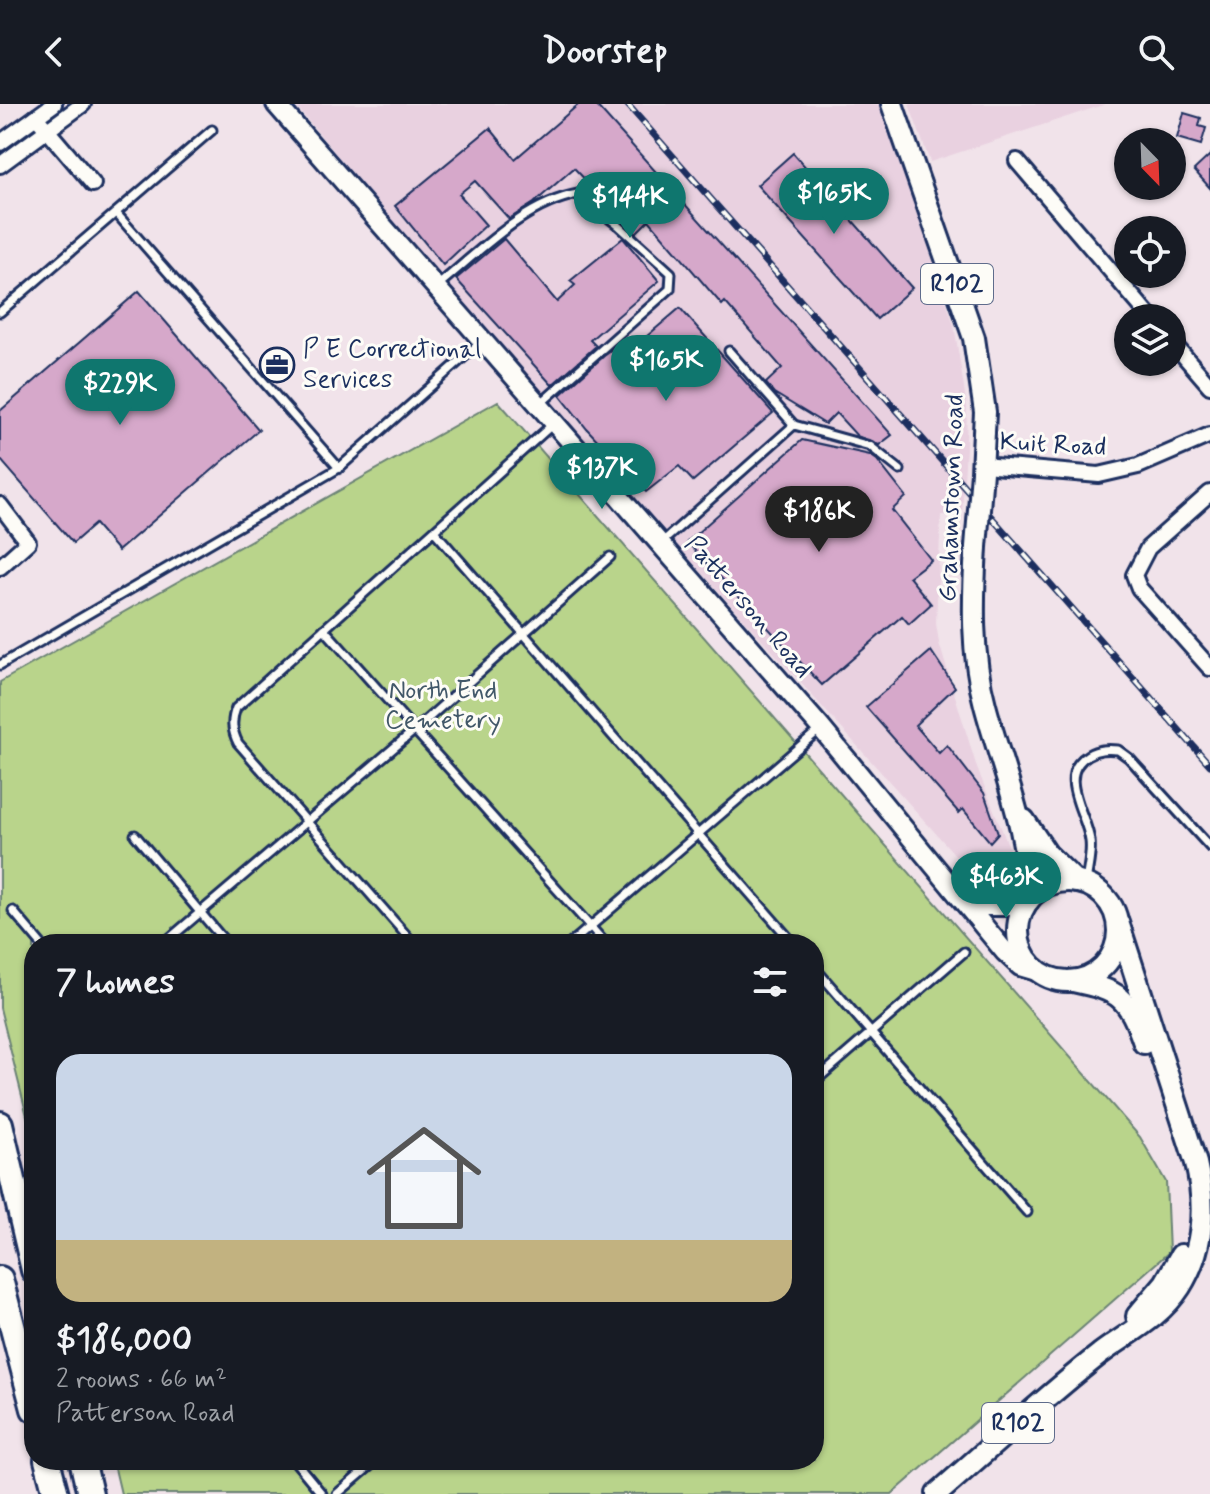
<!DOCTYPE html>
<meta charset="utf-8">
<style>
body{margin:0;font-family:Mynerve,sans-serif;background:#20242c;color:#f1f3f6;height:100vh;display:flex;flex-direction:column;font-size:30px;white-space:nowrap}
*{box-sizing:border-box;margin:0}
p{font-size:26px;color:#9ea1a6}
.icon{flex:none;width:44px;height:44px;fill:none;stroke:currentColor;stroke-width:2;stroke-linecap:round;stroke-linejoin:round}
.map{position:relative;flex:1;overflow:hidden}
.sheet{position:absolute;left:24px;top:830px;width:800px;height:536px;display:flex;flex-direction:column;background:#171b24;border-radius:32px;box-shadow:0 2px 6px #0004}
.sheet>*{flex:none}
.needle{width:52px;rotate:157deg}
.fabs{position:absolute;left:1114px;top:24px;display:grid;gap:16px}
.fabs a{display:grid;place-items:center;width:72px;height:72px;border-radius:50%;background:#171b24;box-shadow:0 2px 6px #0004;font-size:40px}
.price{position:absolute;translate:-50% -68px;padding:0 18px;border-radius:28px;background:#0f766e;color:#fff;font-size:26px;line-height:52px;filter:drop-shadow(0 2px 4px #0008)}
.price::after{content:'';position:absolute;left:50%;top:48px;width:24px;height:18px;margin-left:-12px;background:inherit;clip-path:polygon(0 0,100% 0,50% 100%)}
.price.current{background:#222;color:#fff}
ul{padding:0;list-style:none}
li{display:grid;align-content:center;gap:16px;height:424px;padding:0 32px}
li span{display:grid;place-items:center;height:248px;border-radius:24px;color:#555}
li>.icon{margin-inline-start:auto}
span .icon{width:144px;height:144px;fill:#fffc;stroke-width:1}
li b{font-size:34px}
h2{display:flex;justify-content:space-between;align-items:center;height:96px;padding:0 32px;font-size:34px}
header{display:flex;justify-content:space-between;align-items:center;height:104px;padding:0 32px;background:#171b24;font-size:36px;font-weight:700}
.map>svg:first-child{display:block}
</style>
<header><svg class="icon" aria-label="back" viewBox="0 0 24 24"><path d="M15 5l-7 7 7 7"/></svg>Doorstep<svg class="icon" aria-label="search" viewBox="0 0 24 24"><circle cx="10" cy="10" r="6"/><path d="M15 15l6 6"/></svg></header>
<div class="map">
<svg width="1210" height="1390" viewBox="0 0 1210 1390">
<rect width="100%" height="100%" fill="#f1e3ea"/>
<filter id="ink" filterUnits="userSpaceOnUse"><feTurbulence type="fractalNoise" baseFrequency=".0125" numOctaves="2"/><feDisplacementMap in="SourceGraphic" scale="16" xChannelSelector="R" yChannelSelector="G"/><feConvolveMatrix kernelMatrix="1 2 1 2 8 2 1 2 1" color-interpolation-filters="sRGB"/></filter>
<g filter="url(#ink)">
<g fill="#e9d1e0">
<polygon points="294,0 881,0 954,221 967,303 966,343 962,411 941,411 936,519 939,539 977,664 1019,768 1014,779 996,786 984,783 492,235"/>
<polygon points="909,0 1106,0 930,58"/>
</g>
<polygon fill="#b9d48b" stroke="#6a8274" stroke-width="2" points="498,297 1140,1033 1166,1078 1169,1148 892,1390 121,1390 113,1356 814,1356 814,840 34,840 34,1040 0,904 0,578"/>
<g fill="#d6a8ca" stroke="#1b2f5e" stroke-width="2">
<polygon points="579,0 595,0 892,331 879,341 857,332 836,309 825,320 774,289 766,279 782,264 725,198 722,201 649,116 636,129 574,64 534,99 509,115 475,77 459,90 486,121 443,161 395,102 490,24 515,55"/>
<polygon points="1184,9 1201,14 1199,22 1206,24 1201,41 1177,34"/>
<polygon points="793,49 912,184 877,215 757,81"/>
<polygon points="1210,51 1210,84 1194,66"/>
<polygon points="623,134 659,177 590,236 596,242 552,281 456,175 504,135 557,198 575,181 570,177"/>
<polygon points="139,187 259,326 118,447 95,420 73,439 0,355 0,307"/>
<polygon points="680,204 773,309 693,377 679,362 646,388 587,325 560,291 604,252 625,237 633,244"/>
<polygon points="802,336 870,351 877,356 906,393 892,406 931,456 909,473 931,500 909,520 902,512 822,581 687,438"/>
<polygon points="931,547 955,583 915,621 939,649 947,641 984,689 998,729 990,738 963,705 959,709 866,603"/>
</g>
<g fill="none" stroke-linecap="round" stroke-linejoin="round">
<g stroke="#1b2f5e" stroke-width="13">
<g id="lane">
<polyline points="116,109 339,364"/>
<path d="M 437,182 C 478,149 523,100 578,90 L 618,121 L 671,169 L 670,185 L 540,300"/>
<polyline points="0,208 212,26"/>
<polyline points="729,247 794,321"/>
<polyline points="435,428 794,840"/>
<polyline points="660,440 794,321 870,342 900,366"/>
<polyline points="324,525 606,840"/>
<polyline points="0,561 339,364 481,238"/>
<polyline points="135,731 227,840"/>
<path d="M 1086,780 C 1087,766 1092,751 1090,737 C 1087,710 1055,671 1088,651 C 1098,645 1107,645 1118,646 L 1129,654 L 1210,743"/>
<polyline points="13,807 41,840"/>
<polyline points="163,840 416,625 610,453"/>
<path d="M 414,840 L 238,639 C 232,627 231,617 236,604 L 553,320"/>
<polyline points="570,840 819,626"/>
<polyline points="814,863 1027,1108"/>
<polyline points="814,978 964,848"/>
<polyline points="294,1356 322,1390"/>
<polyline points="337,1390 377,1356"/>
</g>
</g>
<g stroke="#1b2f5e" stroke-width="20">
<g id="street">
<polyline points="36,13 93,80"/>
<polyline points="0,39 54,0"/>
<polyline points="1017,57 1151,214"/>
<polyline points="0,61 83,0"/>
<polyline points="1172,238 1210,282"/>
<polyline points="982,361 1099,371 1138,362 1210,331"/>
<polyline points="1210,389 1148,444 1134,471 1139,484 1210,564"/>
<polyline points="0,401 28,438 0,463"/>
</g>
</g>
<g stroke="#1b2f5e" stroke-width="24">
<g id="secondary">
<polyline points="276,0 821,624 1005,848 1020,862 1037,867"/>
<polyline points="964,792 984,802 1025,802"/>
</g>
</g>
<g stroke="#1b2f5e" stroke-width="26">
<g id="primary">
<polyline points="892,0 974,234 985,308 982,368"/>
<path d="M 976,443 C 973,495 971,550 985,601 C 1002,666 1031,729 1028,797"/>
<polyline points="1024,716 1047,750 1076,778"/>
<circle cx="1068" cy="827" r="50"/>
<path d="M 1073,877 C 1120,887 1128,892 1144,939"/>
<polyline points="1137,1212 1165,1179 1181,1151"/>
<path d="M 937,1390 C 991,1343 1044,1294 1100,1250 C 1128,1229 1160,1214 1180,1183 C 1204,1145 1206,1102 1196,1059 L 1118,818"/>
</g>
</g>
<g stroke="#1b2f5e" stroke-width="30">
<g id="highway">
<polyline points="0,1020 34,1166"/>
<polyline points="0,1175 34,1305"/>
<polyline points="47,1356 56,1390"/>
<polyline points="82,1356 90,1390"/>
</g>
</g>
<use href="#lane" stroke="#fdfcf7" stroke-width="7"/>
<use href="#street" stroke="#fdfcf7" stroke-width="14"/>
<use href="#secondary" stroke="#fdfcf7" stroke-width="18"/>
<use href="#primary" stroke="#fdfcf7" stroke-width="20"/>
<use href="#highway" stroke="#fdfcf7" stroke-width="24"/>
<g stroke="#1b2f5e" stroke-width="7">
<polyline id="rail" points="627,0 1210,661"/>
</g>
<use href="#rail" stroke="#fdfcf7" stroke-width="4" stroke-dasharray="12" stroke-linecap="butt"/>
<g stroke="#1b2f5e" stroke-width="26" stroke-linecap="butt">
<polyline id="primary-bridge" points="976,443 982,368"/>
</g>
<use href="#primary-bridge" stroke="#fdfcf7" stroke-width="20"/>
</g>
</g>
<defs>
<g id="office-ring" transform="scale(1.8)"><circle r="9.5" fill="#fdfcf7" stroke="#1b2f5e" stroke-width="1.5"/><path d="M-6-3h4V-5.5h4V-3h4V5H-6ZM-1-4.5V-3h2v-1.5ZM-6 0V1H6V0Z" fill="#1b2f5e"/></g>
</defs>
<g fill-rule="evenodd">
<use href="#office-ring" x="277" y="261"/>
</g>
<g text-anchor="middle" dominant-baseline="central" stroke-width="6" stroke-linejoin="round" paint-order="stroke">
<g fill="#fdfcf7" stroke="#5f6c8c" stroke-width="2">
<rect x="921" y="160" width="72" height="40" rx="6"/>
<rect x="982" y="1299" width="72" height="40" rx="6"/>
</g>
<g font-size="24" font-weight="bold" fill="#1b2f5e">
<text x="957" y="180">R102</text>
<text x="1018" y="1319">R102</text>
</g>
<g font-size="26" fill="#1b2f5e" stroke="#fdfcf7" text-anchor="start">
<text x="303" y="246">P E Correctional<tspan x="303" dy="30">Services</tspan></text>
</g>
<g font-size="26" fill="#1b2f5e" stroke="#fdfcf7">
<text transform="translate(1053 341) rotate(3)">Kuit Road</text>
<text transform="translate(952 394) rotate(-88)">Grahamstown Road</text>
<text transform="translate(748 503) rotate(49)">Patterson Road</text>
</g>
<g font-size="26" fill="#425869" stroke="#fdfcf7">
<text x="443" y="587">North End<tspan x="443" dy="30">Cemetery</tspan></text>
</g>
</g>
</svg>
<div class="fabs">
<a><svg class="needle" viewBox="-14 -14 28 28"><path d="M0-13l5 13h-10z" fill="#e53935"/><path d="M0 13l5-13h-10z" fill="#9ea1a6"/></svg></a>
<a><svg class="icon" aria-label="locate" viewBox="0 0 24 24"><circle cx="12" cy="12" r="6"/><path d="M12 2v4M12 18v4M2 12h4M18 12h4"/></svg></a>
<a><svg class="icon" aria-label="layers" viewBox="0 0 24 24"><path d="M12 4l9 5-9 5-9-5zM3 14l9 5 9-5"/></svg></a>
</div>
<b class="price" style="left:834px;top:132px">$165K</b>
<b class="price" style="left:630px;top:136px">$144K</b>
<b class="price" style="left:666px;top:299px">$165K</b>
<b class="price" style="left:120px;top:323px">$229K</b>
<b class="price" style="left:602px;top:407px">$137K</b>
<b class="price current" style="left:819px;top:450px">$186K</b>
<b class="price" style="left:1006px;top:816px">$463K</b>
<section class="sheet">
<h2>7 homes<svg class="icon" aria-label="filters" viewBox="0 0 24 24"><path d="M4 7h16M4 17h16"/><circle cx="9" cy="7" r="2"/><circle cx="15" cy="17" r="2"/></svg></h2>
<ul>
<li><span style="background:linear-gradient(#c9d6e8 75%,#c2b280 0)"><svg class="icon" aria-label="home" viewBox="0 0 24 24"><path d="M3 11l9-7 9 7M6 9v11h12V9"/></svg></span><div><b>$186,000</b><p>2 rooms · 66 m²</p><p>Patterson Road</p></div></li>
</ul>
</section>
</div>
